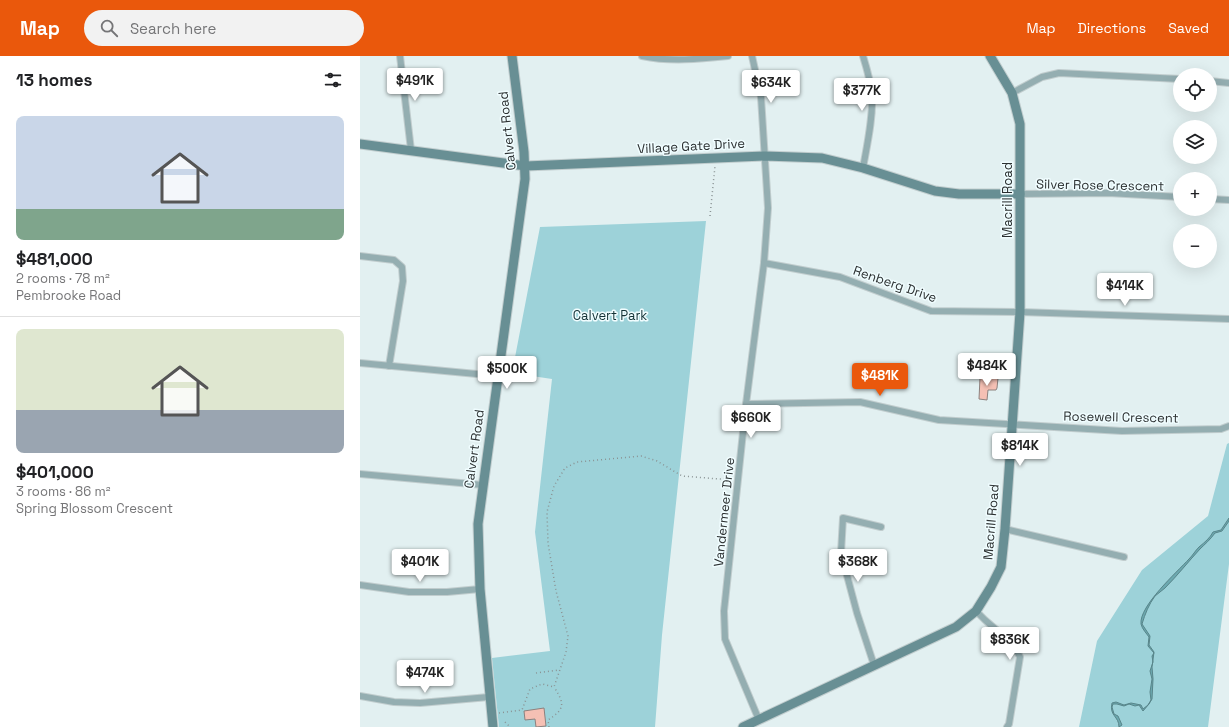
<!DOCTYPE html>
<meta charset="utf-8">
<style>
body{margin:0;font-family:"Space Grotesk",sans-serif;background:#f2f2f2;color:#202124;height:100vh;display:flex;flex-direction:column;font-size:15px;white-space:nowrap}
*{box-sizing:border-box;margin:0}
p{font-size:13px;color:#757577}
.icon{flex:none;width:22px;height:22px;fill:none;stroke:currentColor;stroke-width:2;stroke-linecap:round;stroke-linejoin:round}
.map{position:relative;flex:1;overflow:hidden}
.side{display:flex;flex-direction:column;background:#fff;width:360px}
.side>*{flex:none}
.fabs{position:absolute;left:813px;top:12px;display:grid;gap:8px}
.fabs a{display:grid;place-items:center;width:44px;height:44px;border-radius:50%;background:#fff;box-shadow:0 4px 16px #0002;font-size:20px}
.price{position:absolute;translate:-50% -34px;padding:0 9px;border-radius:4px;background:#fff;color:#222;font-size:13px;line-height:26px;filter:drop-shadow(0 1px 2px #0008)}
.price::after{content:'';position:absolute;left:50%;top:24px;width:12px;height:9px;margin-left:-6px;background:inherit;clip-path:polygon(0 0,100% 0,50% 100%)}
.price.selected{background:#ea580c;color:#fff}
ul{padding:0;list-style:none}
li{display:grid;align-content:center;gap:8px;height:212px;padding:0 16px}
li+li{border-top:1px solid #e0e0e0}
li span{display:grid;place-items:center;height:124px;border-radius:8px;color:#555}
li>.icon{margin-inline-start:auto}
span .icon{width:72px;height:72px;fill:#fffc;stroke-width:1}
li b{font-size:17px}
h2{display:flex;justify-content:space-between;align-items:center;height:48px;padding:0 16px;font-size:17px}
header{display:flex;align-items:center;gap:24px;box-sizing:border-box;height:56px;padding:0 20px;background:#ea580c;color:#fff}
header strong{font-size:19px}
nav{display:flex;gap:22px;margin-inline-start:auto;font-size:14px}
.search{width:280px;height:36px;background:#f2f2f2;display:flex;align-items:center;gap:10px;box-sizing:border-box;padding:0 14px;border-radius:22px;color:#757577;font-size:15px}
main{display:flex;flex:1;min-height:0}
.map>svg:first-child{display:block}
</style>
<header>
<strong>Map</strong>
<div class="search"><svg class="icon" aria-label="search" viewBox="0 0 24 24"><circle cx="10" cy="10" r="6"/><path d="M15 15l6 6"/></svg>Search here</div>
<nav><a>Map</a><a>Directions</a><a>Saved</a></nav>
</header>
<main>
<section class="side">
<h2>13 homes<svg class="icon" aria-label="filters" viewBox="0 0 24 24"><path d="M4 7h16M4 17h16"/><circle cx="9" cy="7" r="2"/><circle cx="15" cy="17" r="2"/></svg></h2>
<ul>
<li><span style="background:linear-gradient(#c9d6e8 75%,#7fa58c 0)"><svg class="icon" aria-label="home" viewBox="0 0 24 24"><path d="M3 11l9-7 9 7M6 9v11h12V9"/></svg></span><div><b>$481,000</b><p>2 rooms · 78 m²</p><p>Pembrooke Road</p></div></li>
<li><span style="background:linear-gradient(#dfe7d0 65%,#9aa5b1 0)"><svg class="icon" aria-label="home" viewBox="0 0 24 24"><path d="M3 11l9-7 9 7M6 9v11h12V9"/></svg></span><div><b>$401,000</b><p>3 rooms · 86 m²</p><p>Spring Blossom Crescent</p></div></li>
</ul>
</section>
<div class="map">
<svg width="869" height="671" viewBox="0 0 869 671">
<rect width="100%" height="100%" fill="#e2f0f1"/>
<g fill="#9dd2d9">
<polygon points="346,165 302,579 295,671 139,671 132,602 190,595 175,476 192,323 152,317 180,171"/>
<polygon points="869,387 869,508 848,671 719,671 737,585 782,514 848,460 867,388"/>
</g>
<path fill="#6ca9b0" stroke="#58858a" d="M 869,462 L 869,465 L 862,475 L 855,477 C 850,484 845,488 840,493 C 828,506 817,520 805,532 C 802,535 798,537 795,540 C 789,548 785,558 782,568 L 790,580 L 789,589 L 794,596 L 792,611 L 793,623 L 792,643 L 789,648 L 783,655 L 779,649 L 775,650 L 769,648 L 764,650 L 757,648 L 753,648 L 752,651 L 754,658 L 758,660 L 762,669 L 759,671 C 759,660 749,660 752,647 L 756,646 L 764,649 L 771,647 L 781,649 L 783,653 L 788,649 L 791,644 L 790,636 L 792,623 L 790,615 L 793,606 L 792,600 L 794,597 L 788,590 L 789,581 C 787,578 782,573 781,568 C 779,550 817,516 829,503 C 833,499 835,495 839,491 C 845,486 850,482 853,476 L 861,474 Z"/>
<g fill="#f5c0b4" stroke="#8c817e">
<polygon points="625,321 638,322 637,332 636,334 628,334 627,344 619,343 620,322"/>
<polygon points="184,652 186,670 176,671 175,663 165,664 164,655"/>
</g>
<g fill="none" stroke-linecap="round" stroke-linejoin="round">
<g stroke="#c1cdce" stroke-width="8">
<g id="street">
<polyline points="40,0 51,94"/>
<path d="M 282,0 C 310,6 340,3 368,0"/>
<polyline points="392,0 401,41 408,152 404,207 386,348 364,555 365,583 399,664"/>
<polyline points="850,25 869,27"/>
<polyline points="652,37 682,21 699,17 820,23"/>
<path d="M 503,112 C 507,89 513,63 512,40 C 511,26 507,13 503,0"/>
<polyline points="660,138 748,137 820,141"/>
<polyline points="850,143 869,144"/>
<polyline points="0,200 34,204 42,211 43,225 29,310"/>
<polyline points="404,207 480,221 571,255 660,256 869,263"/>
<polyline points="0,307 138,320"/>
<polyline points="386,348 500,346 579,364 762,375 861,373 869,370"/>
<polyline points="0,418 123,429"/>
<polyline points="645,473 764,501"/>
<polyline points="0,529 49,536 87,536 120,533"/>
<polyline points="616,555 625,564 654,589 660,601 649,668 647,671"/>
<polyline points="514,609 497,557 481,497 483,462 521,471"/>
<polyline points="0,640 34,646 60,647 129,641"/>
</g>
</g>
<g stroke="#c1cdce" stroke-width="11">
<g id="secondary">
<polyline points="0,88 166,110 405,100 462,102 503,112 575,135 599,138 660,138"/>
<polyline points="133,671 120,533 118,468 165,123 164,96 152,0"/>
<polyline points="383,671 596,571 616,555 631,531 641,511 645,473 660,256 660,68 652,37 630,0"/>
</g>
</g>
<g stroke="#8a9394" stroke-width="1.5" stroke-dasharray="1 3" stroke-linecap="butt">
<polyline points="350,160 355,110"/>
<polyline points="176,617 199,614"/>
<polyline points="139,657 162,654 170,633 182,628 194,631 206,596 208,580 196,535 188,487 187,456 194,430 205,412 217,406 281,400 297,405 322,420 372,424"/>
<polyline points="145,666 150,671"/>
<path d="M 189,671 L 188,664 C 205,653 205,648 194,631"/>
</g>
<use href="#street" stroke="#94aeb1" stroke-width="6"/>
<use href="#secondary" stroke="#688f94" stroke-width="9"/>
</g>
<g text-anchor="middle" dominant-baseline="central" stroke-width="3" stroke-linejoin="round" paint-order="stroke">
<g font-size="13" fill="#2b3031" stroke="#f0fdff">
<text transform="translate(147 75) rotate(-96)">Calvert Road</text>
<text transform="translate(331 90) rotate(-3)">Village Gate Drive</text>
<text transform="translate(740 129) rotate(1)">Silver Rose Crescent</text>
<text transform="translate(647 144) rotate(-90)">Macrill Road</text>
<text transform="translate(535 228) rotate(19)">Renberg Drive</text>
<text transform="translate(761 361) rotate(1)">Rosewell Crescent</text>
<text transform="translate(114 393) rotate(-82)">Calvert Road</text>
<text transform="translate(364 456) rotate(-84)">Vandermeer Drive</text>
<text transform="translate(631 466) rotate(-85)">Macrill Road</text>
</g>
<g font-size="13" fill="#133236" stroke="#f0fdff">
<text x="250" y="259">Calvert Park</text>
</g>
</g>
</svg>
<div class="fabs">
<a><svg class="icon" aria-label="locate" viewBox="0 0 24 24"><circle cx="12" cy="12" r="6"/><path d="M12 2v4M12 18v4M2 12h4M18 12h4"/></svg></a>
<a><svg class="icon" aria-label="layers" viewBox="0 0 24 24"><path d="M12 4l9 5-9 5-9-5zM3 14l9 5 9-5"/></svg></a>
<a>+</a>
<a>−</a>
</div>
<b class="price" style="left:55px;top:46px">$491K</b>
<b class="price" style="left:411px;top:48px">$634K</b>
<b class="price" style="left:502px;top:56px">$377K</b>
<b class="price" style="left:765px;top:251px">$414K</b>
<b class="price" style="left:627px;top:331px">$484K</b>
<b class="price" style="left:147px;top:334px">$500K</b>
<b class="price selected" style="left:520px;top:341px">$481K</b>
<b class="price" style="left:391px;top:383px">$660K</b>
<b class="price" style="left:660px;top:411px">$814K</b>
<b class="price" style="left:60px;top:527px">$401K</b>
<b class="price" style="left:498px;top:527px">$368K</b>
<b class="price" style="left:650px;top:605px">$836K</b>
<b class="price" style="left:65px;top:638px">$474K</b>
</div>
</main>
